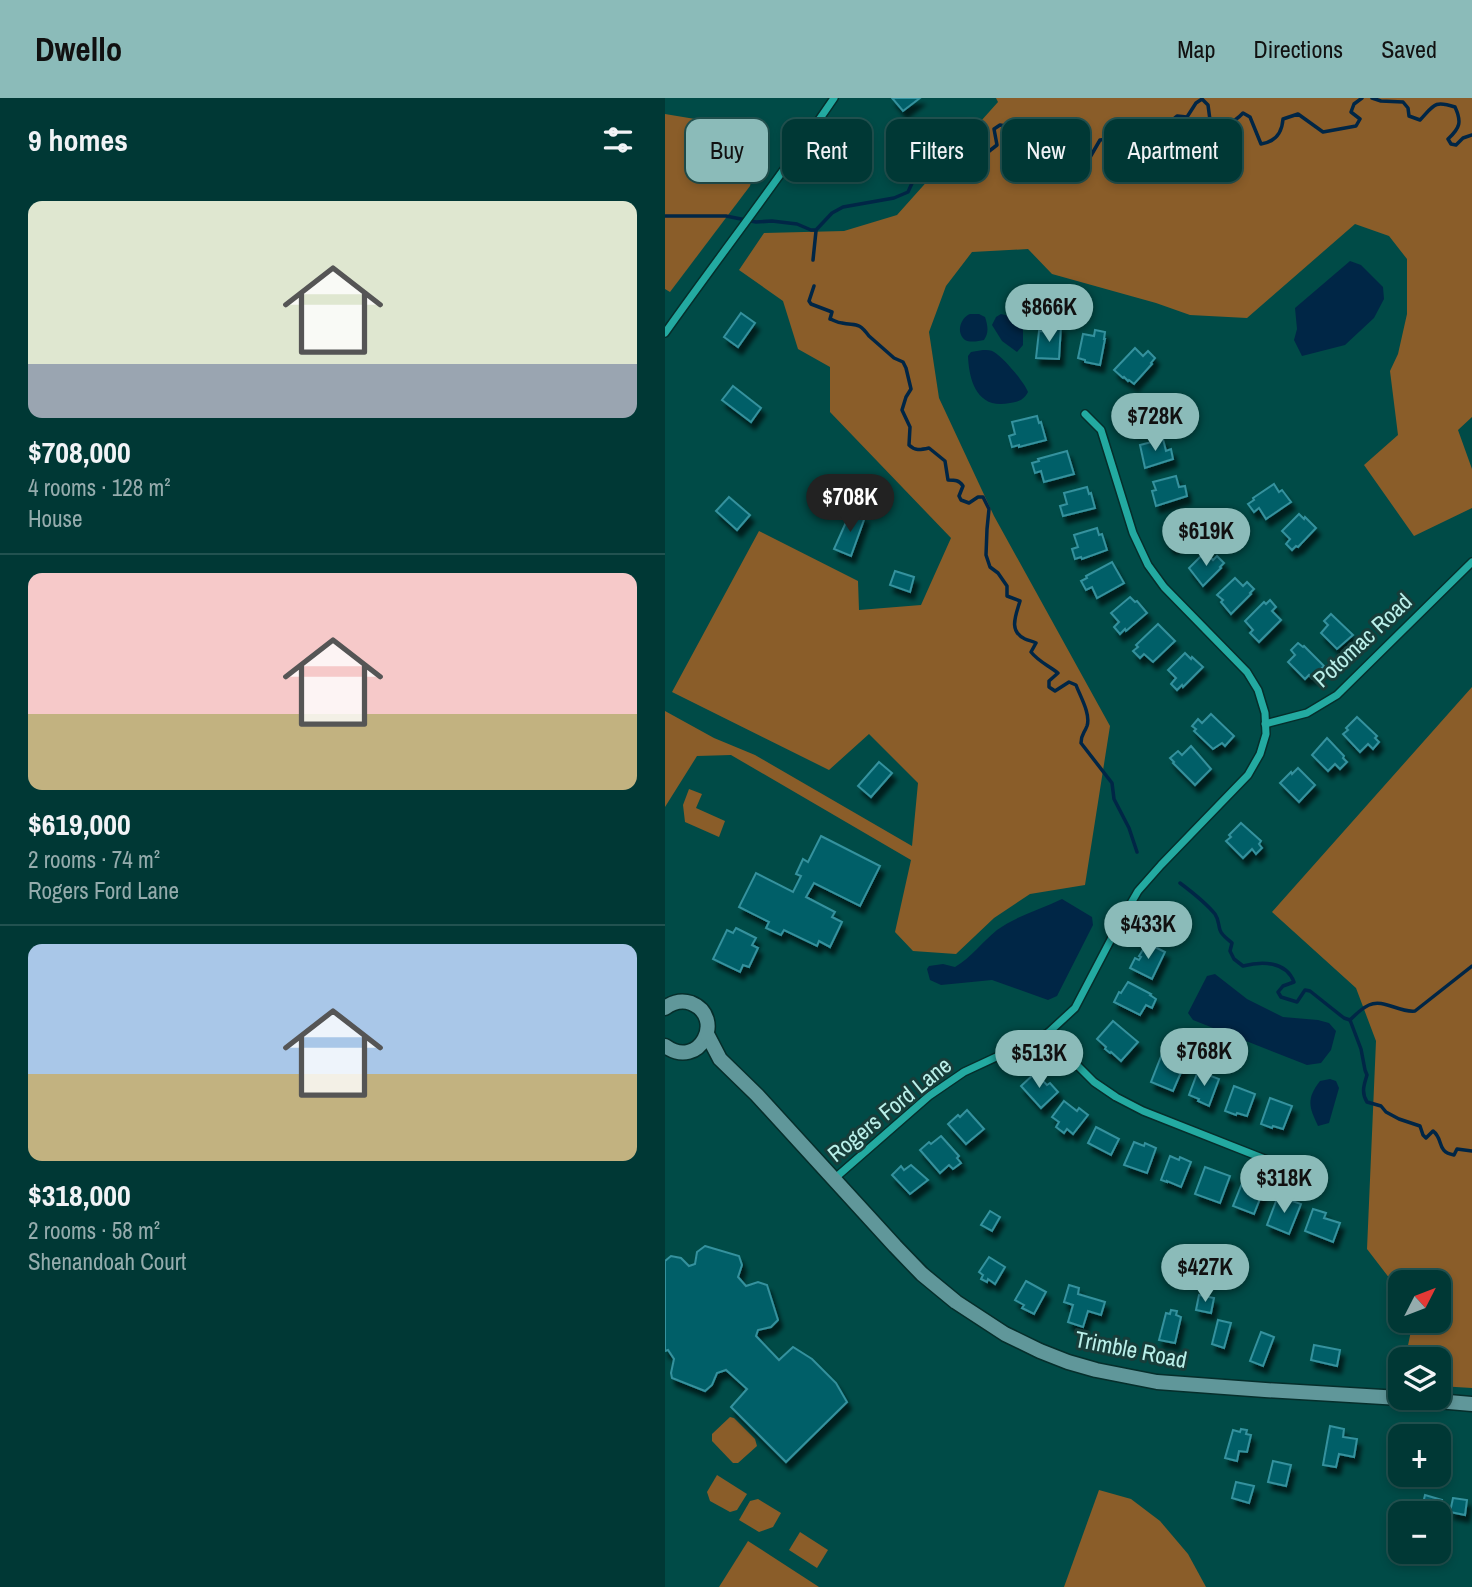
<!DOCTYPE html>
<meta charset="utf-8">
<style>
body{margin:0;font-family:"Archivo Narrow",sans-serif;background:#0a3f3d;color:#f1f3f6;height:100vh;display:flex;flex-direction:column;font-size:26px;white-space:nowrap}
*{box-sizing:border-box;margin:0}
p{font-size:23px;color:#95acad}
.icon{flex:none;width:38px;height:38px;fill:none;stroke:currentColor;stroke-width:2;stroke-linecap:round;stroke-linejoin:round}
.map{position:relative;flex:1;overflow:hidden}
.details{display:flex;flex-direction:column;background:#003835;width:665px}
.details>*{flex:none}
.banner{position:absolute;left:21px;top:21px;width:665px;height:63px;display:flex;gap:14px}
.needle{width:46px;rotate:48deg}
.buttons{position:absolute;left:723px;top:1172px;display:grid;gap:14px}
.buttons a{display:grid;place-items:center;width:63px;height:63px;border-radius:14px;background:#003835;box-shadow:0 4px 10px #0003,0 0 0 2px #225250;font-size:35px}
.price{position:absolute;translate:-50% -60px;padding:0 16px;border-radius:24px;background:#8bbbb9;color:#111;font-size:23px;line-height:46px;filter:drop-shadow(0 2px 4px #0008)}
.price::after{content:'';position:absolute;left:50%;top:42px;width:21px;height:16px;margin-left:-10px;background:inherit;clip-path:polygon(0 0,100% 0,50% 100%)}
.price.on{background:#222;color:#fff}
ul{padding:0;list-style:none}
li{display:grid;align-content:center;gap:14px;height:371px;padding:0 28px}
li+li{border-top:2px solid #225250}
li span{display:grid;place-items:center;height:217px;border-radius:14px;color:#555}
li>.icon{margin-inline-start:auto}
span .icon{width:126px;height:126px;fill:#fffc;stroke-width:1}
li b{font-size:30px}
h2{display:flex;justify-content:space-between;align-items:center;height:84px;padding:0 28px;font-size:30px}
.tag{padding:0 24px;border-radius:14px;background:#003835;box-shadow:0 4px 10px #0003,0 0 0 2px #225250;font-size:24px;line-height:63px}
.tag.on{background:#8bbbb9;color:#111}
header{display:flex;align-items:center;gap:42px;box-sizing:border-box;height:98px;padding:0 35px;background:#8bbbb9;color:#111}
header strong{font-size:33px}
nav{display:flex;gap:38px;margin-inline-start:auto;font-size:24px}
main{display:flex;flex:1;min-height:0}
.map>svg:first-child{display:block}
</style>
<header>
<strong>Dwello</strong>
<nav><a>Map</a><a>Directions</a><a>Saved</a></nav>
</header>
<main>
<section class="details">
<h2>9 homes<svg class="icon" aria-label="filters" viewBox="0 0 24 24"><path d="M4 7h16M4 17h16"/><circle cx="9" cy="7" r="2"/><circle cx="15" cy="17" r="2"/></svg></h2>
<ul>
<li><span style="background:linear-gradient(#dfe7d0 75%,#9aa5b1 0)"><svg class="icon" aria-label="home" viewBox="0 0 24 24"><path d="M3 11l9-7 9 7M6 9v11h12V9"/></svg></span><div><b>$708,000</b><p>4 rooms · 128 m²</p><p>House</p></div></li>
<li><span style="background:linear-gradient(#f6c9c9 65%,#c2b280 0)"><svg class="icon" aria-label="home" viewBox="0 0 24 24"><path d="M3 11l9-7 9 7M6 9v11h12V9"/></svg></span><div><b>$619,000</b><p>2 rooms · 74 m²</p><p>Rogers Ford Lane</p></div></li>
<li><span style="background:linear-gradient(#a9c7e8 60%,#c2b280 0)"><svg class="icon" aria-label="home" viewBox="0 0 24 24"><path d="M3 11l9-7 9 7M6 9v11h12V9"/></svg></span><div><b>$318,000</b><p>2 rooms · 58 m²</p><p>Shenandoah Court</p></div></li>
</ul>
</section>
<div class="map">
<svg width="807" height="1489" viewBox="0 0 807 1489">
<defs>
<filter id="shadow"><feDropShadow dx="4" dy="7" stdDeviation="2" flood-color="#0009"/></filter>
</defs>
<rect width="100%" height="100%" fill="#004b47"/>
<g fill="#8a5d29">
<polygon points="331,0 807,0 807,319 793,332 807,371 807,410 749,438 699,367 733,337 725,273 733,256 742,216 742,161 724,138 690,126 582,220 525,217 491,205 387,176 363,151 307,154 281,188 264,234 274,300 329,418 445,628 420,787 365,796 329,820 291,856 248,853 230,834 246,762 66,657 32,658 0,709 0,613 49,640 90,657 247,748 253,685 204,636 164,672 7,594 94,433 193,483 194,512 256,507 286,440 165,314 165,269 133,251 118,203 74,172 99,135 179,133 232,117 333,4"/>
<polygon points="0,16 30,21 94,54 85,88 5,194 0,191"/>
<polygon points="807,589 807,1290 774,1288 774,1262 740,1262 748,1223 774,1223 774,1185 735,1185 735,1194 702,1151 711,943 691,890 607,814"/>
<polygon points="24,691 37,696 31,710 60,723 54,739 20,724 18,707"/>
<polygon points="65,1319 69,1320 90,1341 92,1348 73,1365 68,1365 47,1343 47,1336"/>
<polygon points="52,1377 82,1396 72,1412 65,1414 45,1403 42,1394"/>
<polygon points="434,1392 466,1401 495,1423 523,1456 541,1489 399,1489"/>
<polygon points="93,1401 116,1415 108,1429 94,1434 74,1422 85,1403"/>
<polygon points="135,1434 163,1452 152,1470 124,1452"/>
<polygon points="83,1443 154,1489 54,1489"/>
</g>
<g fill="#002646">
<polygon points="685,163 696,167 718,189 719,201 709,220 680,247 637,258 629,242 632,231 630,210"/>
<path d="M 305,216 L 314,216 L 320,219 C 323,228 324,235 319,242 C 314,243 305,245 300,242 C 291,235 295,220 305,216 Z"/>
<polygon points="336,216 356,221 358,225 358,247 352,254 337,243 327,227 331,219"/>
<path d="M 318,252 C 322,252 326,252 329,254 C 339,260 359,284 363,294 C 359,302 353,304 345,305 C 313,312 304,284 303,258 L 306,254 Z"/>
<path d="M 397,801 L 427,819 L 428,827 L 392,898 L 383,902 L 327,882 L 276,887 L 265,882 L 262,871 L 264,868 L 278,866 L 290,869 C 307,859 317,844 332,832 C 351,818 375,812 397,801 Z"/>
<polygon points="550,876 582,901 618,919 653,922 664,925 671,933 666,952 656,965 642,967 528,922 523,915 542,878"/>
<path d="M 665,981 L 671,983 L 674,990 L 664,1025 L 653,1028 C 644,1009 641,1001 655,983 Z"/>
</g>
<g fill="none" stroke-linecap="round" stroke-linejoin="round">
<g stroke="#002646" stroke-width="3.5">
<path d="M 707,0 L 716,3 L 738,4 L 743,10 L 744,18 L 755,22 C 769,7 769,2 790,9 C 797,24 795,30 783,41 L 786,46 L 791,47 L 798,40 L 807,37"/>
<path d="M 0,118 L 61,118 L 91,124 L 107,123 L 132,126 L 146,132 L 151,132 L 167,115 L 178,109 L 229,100 L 243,94 L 253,72 L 263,70 L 278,84 L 289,79 L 294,64 L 283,50 L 287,41 L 299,38 L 309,52 L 323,54 L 332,47 L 329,31 L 335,27 L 353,30 L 359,44 L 354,58 L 357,67 L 370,73 L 380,61 L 375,47 L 387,45 L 414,66 L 424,61 L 435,42 L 443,41 L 452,46 L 461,42 L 464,32 L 470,23 L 493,34 L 512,18 L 522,19 L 531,5 L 537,1 L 543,7 L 545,22 C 560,27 567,27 578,15 L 585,19 L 596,46 C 610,44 617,35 618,21 L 633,16 L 658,34 L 691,28 L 695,21 L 686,14 L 689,6 L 697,0"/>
<polyline points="148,162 151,133"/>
<path d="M 149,188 L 144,203 L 146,206 L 167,214 L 165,221 C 169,222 172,225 177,225 C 191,228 193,223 204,238 L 229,260 L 238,264 L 241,270 L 246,291 L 241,299 L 237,312 L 245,329 L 244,347 C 250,353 255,352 264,350 L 280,363 L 283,382 C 290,382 294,382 298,388 L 294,398 L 296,402 L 304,405 L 313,399 L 318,399 L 324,411 L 322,431 L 321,457 L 325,469 L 333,475 L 342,488 L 342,498 L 355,503 C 351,517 343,533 360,541 C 364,543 368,543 371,545 L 366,554 C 374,564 383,567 393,575 L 384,583 L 384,589 L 390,593 L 404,584 L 411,587 C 415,598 426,616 422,628 C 419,636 416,636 416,645 L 447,685 L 449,701 L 464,730 L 472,754"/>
<path d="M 515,785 C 527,794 540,804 550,816 C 554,822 553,826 555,832 C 557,838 563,841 567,845 L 565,853 L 569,861 L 578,868 C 597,863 621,863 629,884 L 618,888 L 613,894 L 616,899 L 632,904 L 640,892 L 645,893 L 679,920 L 685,922 L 696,951 L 700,972 L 702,977 C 699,987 696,994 702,1004 L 716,1008 L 721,1014 L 734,1021 L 755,1028 L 758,1037 L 761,1040 L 768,1033 C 779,1041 771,1054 789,1057 L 792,1051 L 807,1053"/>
<path d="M 685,922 C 690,917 697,910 704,907 C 718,900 734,915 750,913 L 807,868"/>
</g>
</g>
<g fill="#065e68" stroke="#34929e" stroke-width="2" filter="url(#shadow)">
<polygon points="227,0 255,0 238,13"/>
<polygon points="76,215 90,225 73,249 59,239"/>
<polygon points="386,227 396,228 394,261 371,260 374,233 385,234"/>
<polygon points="430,232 440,234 439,241 440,241 435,267 420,264 420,262 413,260 418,236 429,238"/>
<polygon points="470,250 478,258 483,253 490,260 486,265 487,266 469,286 464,282 463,283 459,279 458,280 449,272"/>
<polygon points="68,288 96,310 86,324 57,302"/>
<polygon points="490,302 497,326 470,333 465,318 469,317 467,309"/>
<polygon points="372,318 374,325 376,324 381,342 354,349 354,347 347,349 344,338 350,336 347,324"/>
<polygon points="498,341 501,353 506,351 508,361 480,370 475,347"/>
<polygon points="402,353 409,376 379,384 376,373 370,375 367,365 374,363 373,361"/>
<polygon points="511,378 514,389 520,388 522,398 491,408 487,393 491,392 488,384"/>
<polygon points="609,386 614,394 617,392 626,404 601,421 594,410 589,414 583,406 589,402 588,400"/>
<polygon points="422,389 424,396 426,395 430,410 398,418 395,408 402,406 399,395"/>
<polygon points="64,399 85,417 72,432 51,413"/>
<polygon points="186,413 200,419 186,458 169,451"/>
<polygon points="523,415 533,437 506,449 500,434 503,433 500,425"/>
<polygon points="634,416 639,421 640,419 651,430 633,449 631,448 627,452 621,446 625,441 617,433"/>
<polygon points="432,430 434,437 437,436 442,452 417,461 416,459 410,461 407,451 413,449 409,437"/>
<polygon points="540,454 548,462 552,458 559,465 555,469 556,470 538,488 524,470"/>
<polygon points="447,464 459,485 432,500 427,489 421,492 416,483 422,480 421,478"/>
<polygon points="230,473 249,479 245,494 225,487"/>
<polygon points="570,480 578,488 582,484 589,491 585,495 586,496 566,516 556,504 558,502 552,497"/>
<polygon points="465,499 470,504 472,503 482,515 461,533 460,531 455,536 449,529 454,524 446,515"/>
<polygon points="605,502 611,509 607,513 616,522 594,544 585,535 588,532 580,523 599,504 601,506"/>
<polygon points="666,516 688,537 672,551 656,535 663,527 659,523"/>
<polygon points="493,526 510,543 488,564 479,556 475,560 468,553 473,549 471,547"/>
<polygon points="633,545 638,549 639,548 659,568 647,580 644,577 640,581 623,564 630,557 626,552"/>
<polygon points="520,555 526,561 527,559 538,569 518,589 517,587 512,592 506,586 511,580 503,572"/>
<polygon points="546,616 569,638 560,648 557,645 548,651 529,633 531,631 527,628 533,621 537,625"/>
<polygon points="692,619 712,638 710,640 714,644 708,651 703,646 695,654 678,636 683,632 681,630"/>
<polygon points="662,640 679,658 678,660 682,664 675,671 670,666 663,673 647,657"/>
<polygon points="526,648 546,671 530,687 508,665 509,664 505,660 513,653 517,657"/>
<polygon points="214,664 227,675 206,699 193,688"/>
<polygon points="633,670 650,687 634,704 615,685 626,674 627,676"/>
<polygon points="576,725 596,743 594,746 597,750 591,756 587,751 578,760 561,743 566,739 564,737"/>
<polygon points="156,738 215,768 195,808 149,785 141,799 170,814 167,819 177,824 165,849 154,843 152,848 119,832 116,837 101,830 104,824 74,809 91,775 128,794 136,778 131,776 138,761 143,764"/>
<polygon points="71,830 91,840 87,847 93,850 84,869 78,867 75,874 48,861 62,832 68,835"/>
<polygon points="482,845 500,854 487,881 465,870 470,860 474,862 476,859 474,858"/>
<polygon points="463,884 486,896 485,897 491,901 487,910 481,907 475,917 449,904 454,894 456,895"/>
<polygon points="448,923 473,944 456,963 446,954 445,955 440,951 441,949 432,941"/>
<polygon points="497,956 520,965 508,993 486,984"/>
<polygon points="533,973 554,981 544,1008 533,1003 534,1001 524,997"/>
<polygon points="370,975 382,987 385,985 393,994 376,1010 356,988"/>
<polygon points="569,988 590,996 582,1018 572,1015 571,1017 560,1013"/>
<polygon points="605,1000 627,1008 618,1031 608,1028 607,1030 596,1026"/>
<polygon points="399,1003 412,1013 414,1010 423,1017 408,1036 402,1031 399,1035 391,1029 394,1024 387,1019"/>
<polygon points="302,1012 319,1031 301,1046 283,1026 293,1017 295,1019"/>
<polygon points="431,1029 454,1041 446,1057 423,1045"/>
<polygon points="276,1038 294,1058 292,1060 296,1065 288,1071 284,1067 275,1075 255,1052 264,1044 266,1046"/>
<polygon points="469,1044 479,1048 480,1045 491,1050 482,1075 459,1067"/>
<polygon points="505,1058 514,1062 515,1059 526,1064 516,1089 502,1083 502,1084 496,1082"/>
<polygon points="246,1067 263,1082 245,1096 227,1077 236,1068 239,1072"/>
<polygon points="540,1069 565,1078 555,1105 530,1096"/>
<polygon points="578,1083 598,1093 589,1116 568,1108"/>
<polygon points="613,1098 636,1106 624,1136 602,1127"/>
<polygon points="648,1111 661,1115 659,1120 675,1125 668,1144 640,1133"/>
<polygon points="325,1113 335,1119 327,1133 316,1127"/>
<polygon points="40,1148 74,1158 77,1167 73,1179 81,1188 93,1184 102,1187 113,1222 106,1229 93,1232 91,1238 114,1262 128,1249 147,1261 171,1285 182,1304 121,1364 66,1309 82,1291 61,1272 52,1275 47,1287 40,1293 7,1280 6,1275 9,1261 3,1252 0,1253 0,1163 6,1158 16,1160 24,1168 30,1166 32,1154"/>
<polygon points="324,1159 340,1169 330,1186 323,1181 322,1184 316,1181 318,1177 314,1174"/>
<polygon points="361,1183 381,1194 369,1216 357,1210 359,1207 350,1202"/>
<polygon points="404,1187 414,1190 413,1196 440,1204 436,1217 423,1213 418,1229 403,1224 408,1207 399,1204"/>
<polygon points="534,1197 549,1200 546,1215 531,1212"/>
<polygon points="506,1212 512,1213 511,1217 516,1219 510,1245 494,1242 501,1215 505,1216"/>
<polygon points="553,1222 566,1225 559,1250 547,1246"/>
<polygon points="596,1234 609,1239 598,1268 585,1263"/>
<polygon points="649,1247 675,1252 672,1268 646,1262"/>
<polygon points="665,1328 679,1331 678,1339 692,1341 689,1359 674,1356 671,1369 658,1367"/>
<polygon points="576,1331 582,1332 581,1336 586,1337 582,1354 574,1353 572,1363 560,1360 568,1332 575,1334"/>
<polygon points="608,1363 626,1367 621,1388 603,1384"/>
<polygon points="571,1384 589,1388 584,1405 567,1400"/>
<polygon points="760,1397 777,1402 774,1416 756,1414"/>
<polygon points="788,1400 802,1402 800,1417 785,1414"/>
</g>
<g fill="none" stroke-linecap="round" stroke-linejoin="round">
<g stroke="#052e2b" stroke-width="10">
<g id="street">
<path d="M 0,235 C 56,156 115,80 169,0"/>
<polyline points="600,626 642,615 672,597 807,464"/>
<polyline points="383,935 411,966 429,984 451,999 478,1013 620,1069 652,1066"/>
<polyline points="169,1081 264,998 299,974 383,935 410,910 454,826 473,793 496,767 583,677 595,656 601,636 600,615 593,592 582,574 499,489 483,467 468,435 436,332 420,316"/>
</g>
</g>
<g stroke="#052e2b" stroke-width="17">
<g id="secondary">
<path d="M 0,910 C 8,904 17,902 26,905 C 61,919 35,973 0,948"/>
<polyline points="42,936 55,961 92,997 230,1148 257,1176 291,1204 340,1236 375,1253 403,1264 431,1272 492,1284 600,1292 735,1300"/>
<polyline points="738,1300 807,1306"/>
</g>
</g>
<use href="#street" stroke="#23aaa1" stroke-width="7"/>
<use href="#secondary" stroke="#60979a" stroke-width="14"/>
</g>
<g text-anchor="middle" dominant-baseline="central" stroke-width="6" stroke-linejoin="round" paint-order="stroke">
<g font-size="23" fill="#baefe9" stroke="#173d3a">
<text transform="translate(697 542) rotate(-43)">Potomac Road</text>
<text transform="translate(224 1011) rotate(-39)">Rogers Ford Lane</text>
<text transform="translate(466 1251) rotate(11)">Trimble Road</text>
</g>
</g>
</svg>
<div class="buttons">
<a><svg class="needle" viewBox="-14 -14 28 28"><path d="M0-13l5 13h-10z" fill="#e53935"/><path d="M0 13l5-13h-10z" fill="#95acad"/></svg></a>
<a><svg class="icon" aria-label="layers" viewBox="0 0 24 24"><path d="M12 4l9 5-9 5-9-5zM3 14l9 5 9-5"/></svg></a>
<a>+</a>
<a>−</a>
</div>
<b class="price" style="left:384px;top:246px">$866K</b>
<b class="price" style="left:490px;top:355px">$728K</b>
<b class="price on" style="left:185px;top:436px">$708K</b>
<b class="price" style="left:541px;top:470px">$619K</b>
<b class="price" style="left:483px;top:863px">$433K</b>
<b class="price" style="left:539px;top:990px">$768K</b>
<b class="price" style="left:374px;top:992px">$513K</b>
<b class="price" style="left:619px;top:1117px">$318K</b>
<b class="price" style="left:540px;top:1206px">$427K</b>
<div class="banner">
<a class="tag on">Buy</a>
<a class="tag">Rent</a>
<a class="tag">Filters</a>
<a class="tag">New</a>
<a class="tag">Apartment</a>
</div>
</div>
</main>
